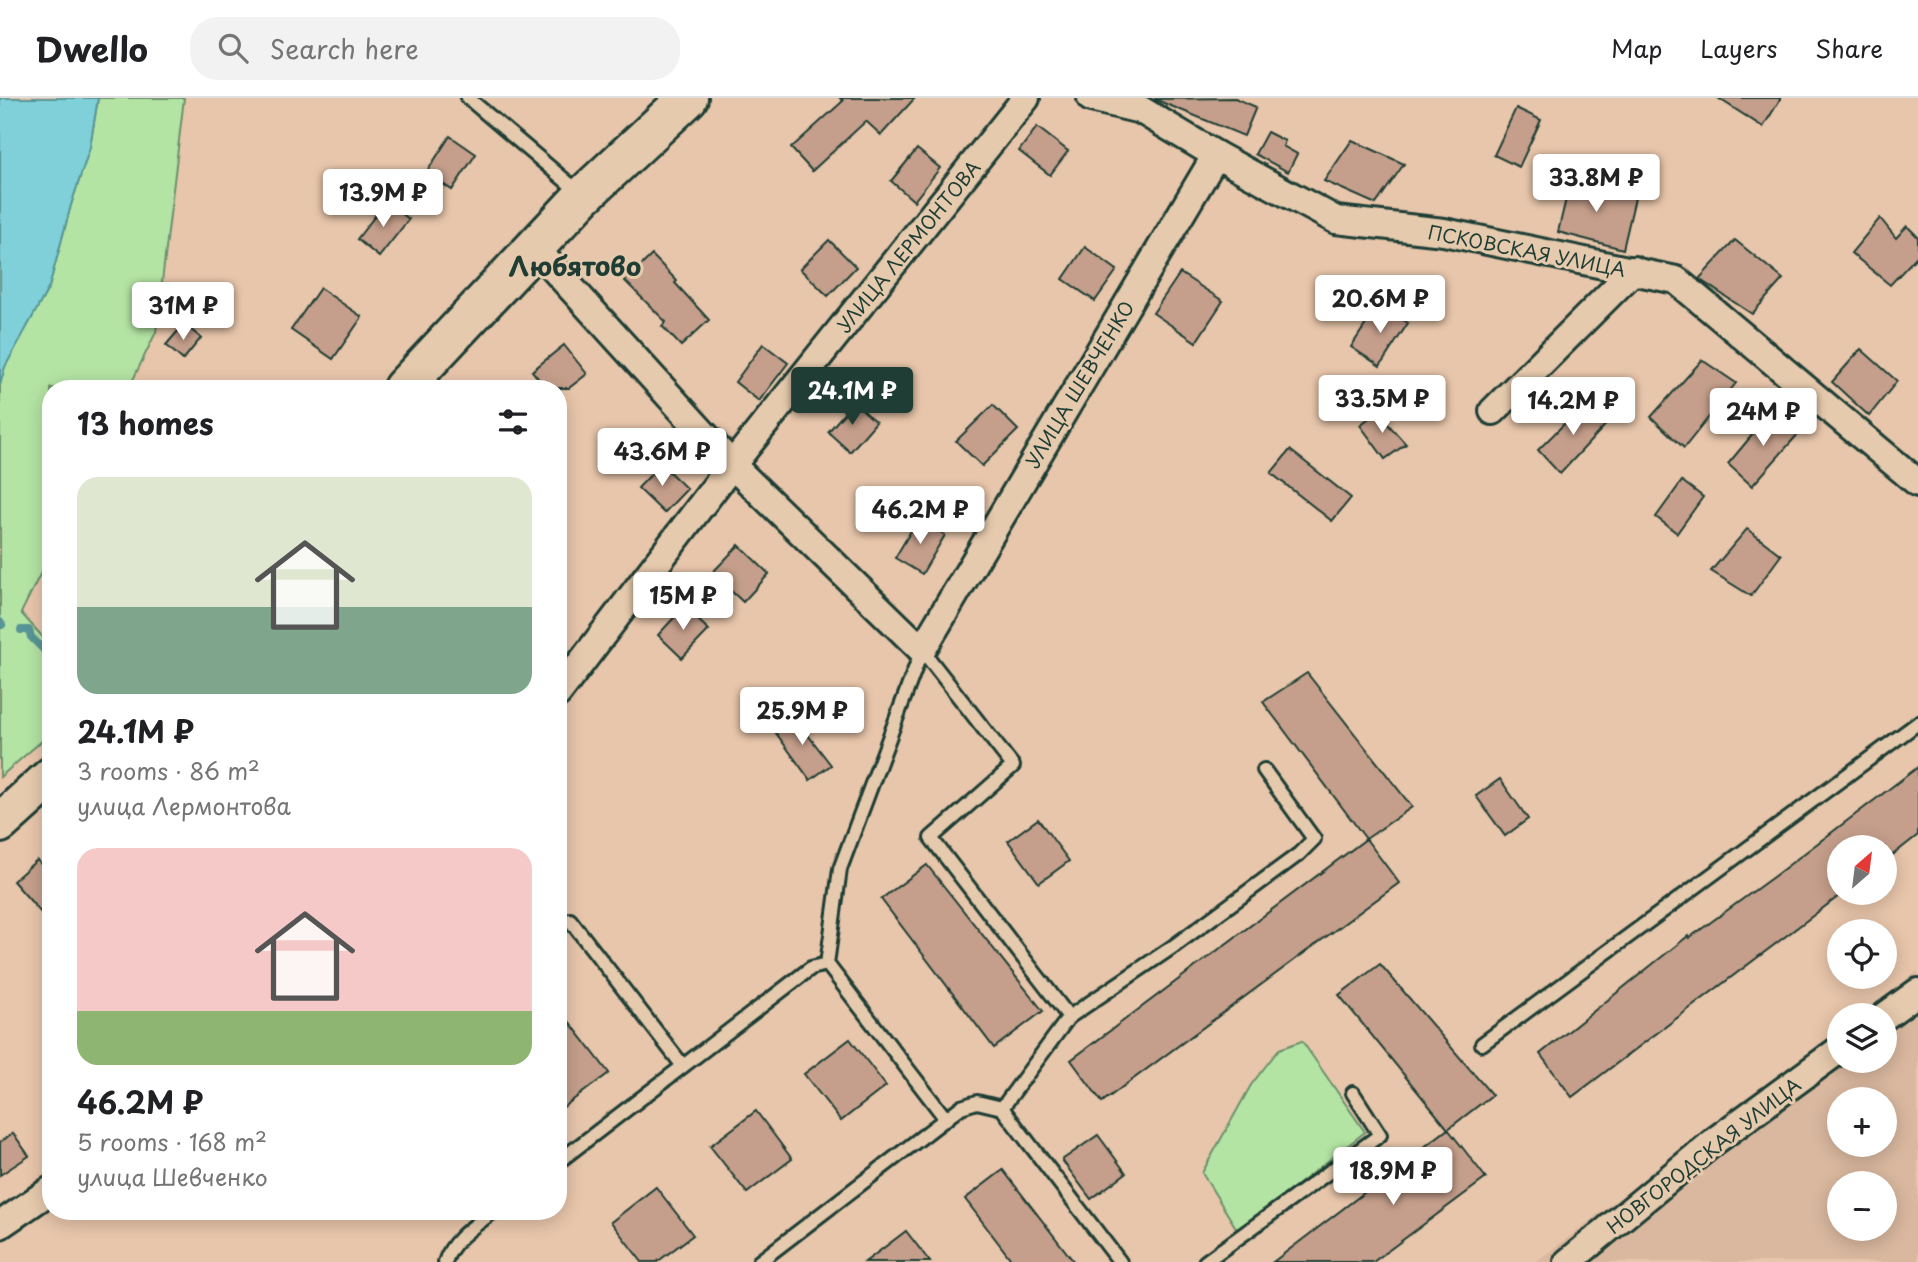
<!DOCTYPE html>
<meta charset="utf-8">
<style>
body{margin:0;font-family:"Playpen Sans",sans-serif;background:#f2f2f2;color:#202124;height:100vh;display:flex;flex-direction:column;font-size:26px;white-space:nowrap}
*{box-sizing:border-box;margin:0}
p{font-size:23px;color:#757577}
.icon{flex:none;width:38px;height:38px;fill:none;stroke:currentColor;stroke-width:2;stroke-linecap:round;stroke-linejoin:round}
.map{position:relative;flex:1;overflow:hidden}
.sheet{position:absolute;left:42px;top:282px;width:525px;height:840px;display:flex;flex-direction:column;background:#fff;border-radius:28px;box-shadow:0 4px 18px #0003}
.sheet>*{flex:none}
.needle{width:46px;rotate:28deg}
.tools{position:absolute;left:1827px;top:737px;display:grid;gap:14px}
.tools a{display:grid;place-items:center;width:70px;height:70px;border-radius:50%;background:#fff;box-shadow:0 4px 18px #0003;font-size:35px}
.price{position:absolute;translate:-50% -60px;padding:0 16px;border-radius:7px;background:#fff;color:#222;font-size:23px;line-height:46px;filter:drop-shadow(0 2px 4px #0008)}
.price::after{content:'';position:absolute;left:50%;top:42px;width:21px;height:16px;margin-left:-10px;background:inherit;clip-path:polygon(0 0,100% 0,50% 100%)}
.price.active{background:#1f3d34;color:#fff}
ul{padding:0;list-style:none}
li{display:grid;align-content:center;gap:14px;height:371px;padding:0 35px}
li span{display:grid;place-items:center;height:217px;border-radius:21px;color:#555}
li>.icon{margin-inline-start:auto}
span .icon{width:126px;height:126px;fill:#fffc;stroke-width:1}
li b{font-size:30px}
h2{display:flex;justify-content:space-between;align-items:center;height:84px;padding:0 35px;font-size:30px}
header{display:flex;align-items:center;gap:42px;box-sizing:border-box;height:98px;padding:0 35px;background:#fff;border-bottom:2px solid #e0e0e0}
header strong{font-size:33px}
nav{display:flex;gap:38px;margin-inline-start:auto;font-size:24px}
.search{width:490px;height:63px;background:#f2f2f2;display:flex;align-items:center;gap:18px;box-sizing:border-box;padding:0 24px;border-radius:28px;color:#757577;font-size:26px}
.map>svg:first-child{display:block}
</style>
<header>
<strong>Dwello</strong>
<div class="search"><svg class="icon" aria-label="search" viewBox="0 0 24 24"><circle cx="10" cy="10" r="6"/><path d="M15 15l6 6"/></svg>Search here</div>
<nav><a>Map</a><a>Layers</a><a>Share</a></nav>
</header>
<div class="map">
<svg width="1918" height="1164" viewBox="0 0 1918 1164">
<rect width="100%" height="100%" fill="#e8c6ab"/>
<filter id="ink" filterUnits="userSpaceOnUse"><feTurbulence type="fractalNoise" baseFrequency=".0143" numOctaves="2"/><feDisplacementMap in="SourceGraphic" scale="14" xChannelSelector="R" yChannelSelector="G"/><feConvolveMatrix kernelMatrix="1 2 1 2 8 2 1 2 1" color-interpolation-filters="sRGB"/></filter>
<g filter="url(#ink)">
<path fill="#dab89f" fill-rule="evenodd" d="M 1918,873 L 1918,1164 L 1536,1164 L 1839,932 L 1839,962 L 1885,962 L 1885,917 L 1859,917 ZM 1839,1001 L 1885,1001 L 1885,1046 L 1839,1046 ZM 1839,1085 L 1885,1085 L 1885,1130 L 1839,1130 Z"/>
<g fill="#b4e4a4" stroke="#6a906c" stroke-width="2">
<polygon points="98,0 184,0 156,234 129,290 51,290 51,454 21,515 51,548 51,635 0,679 0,287 4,269 49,189 71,107 90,49"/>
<polygon points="1302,943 1365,1034 1238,1133 1202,1075 1251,987 1279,951"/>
</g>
<polygon fill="#7fd0d8" stroke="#599596" stroke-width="2" points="0,0 98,0 90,49 71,107 49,189 5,269 0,287"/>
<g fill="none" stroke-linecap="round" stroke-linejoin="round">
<g stroke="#599596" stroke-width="8">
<polyline points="0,524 2,527"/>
<polyline points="21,532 29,532 31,539 51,559"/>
</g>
</g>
<g fill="#c59f8b" stroke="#1f3d34" stroke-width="2">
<polygon points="840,0 915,0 881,37 866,23 812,73 791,50 843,3"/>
<polygon points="1235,0 1256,9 1244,38 1154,1"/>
<polygon points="1718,0 1781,0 1763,29"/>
<polygon points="1516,10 1541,22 1519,69 1494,57"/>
<polygon points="1037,29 1068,53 1050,77 1019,53"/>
<polygon points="1267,34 1285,43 1283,48 1297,56 1288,74 1255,56"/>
<polygon points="450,38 476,56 452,92 426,75"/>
<polygon points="1352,42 1404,66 1376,106 1324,83"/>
<polygon points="917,51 940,70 914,103 891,83"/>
<polygon points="1571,80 1635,100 1623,151 1558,134"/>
<polygon points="386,104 409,121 379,159 357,141"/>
<polygon points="1880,120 1896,140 1907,128 1918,139 1918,157 1890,187 1851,155"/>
<polygon points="829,142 856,169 828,198 800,171"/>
<polygon points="1735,142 1783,181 1752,216 1699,181"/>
<polygon points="1085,149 1117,172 1095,203 1063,181"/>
<polygon points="652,157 677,183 675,185 709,222 681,248 662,228 666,224 625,183"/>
<polygon points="1180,175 1223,203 1196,244 1153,215"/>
<polygon points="320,190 362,219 333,261 291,232"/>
<polygon points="1379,206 1408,225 1380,268 1351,249"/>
<polygon points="184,226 201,240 183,262 166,247"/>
<polygon points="763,246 788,265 759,303 735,284"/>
<polygon points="564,247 587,276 569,290 546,290 532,273"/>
<polygon points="1861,251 1897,283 1869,318 1832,284"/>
<polygon points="1702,262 1736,285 1684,350 1651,319"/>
<polygon points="1587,303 1610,322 1560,376 1538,352"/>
<polygon points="854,304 876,324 850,354 828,334"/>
<polygon points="993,307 1018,332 982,368 956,343"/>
<polygon points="1773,312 1799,335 1752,388 1728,366"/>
<polygon points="1377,314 1406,346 1385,361 1360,327"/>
<polygon points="1290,352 1351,400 1332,423 1271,375"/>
<polygon points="661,366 687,391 664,415 638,390"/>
<polygon points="1682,383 1703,399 1677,435 1656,419"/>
<polygon points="918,421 945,437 922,476 895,460"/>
<polygon points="1747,431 1781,457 1751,498 1711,473"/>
<polygon points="739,447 769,476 743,504 712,475"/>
<polygon points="684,509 709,532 682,560 658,537"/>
<polygon points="1307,575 1412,709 1366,741 1263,604"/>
<polygon points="792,616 831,667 810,682 773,631"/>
<polygon points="1918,669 1918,737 1885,763 1885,749 1839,749 1839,798 1572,999 1540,956 1688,838 1689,840 1773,779"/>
<polygon points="1500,681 1528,721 1505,738 1476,698"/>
<polygon points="1038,721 1069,763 1039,785 1008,743"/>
<polygon points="1366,741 1399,785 1102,1004 1071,962"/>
<polygon points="37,762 51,777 51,826 13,783"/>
<polygon points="927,767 1043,913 994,950 881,801"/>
<polygon points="1380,866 1492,997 1448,1031 1339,897"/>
<polygon points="558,909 609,975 558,1013"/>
<polygon points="850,941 886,988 841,1023 804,976"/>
<polygon points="756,1013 792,1061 747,1095 710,1048"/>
<polygon points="1448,1031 1486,1080 1373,1164 1273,1164"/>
<polygon points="13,1035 29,1058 0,1077 0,1044"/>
<polygon points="1098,1037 1126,1075 1091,1101 1062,1062"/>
<polygon points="1003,1072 1074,1164 1013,1164 965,1101"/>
<polygon points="656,1089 693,1137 657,1164 642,1164 611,1124"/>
<polygon points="906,1133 930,1164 865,1164"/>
</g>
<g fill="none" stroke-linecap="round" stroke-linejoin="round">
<g stroke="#1f3d34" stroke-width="18">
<g id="lane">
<polyline points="468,0 580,95"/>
<polyline points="922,552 1013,668 931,740 1069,919 1002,1010"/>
<polyline points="922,552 840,771 827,866 946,1021"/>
<polyline points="570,822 683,968"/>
<polyline points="1069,919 1174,848 1299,756 1314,741 1264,672"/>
<polyline points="1482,946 1918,625"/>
<polyline points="558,1064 811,870 827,866"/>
<path d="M 445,1164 C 453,1140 475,1128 494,1113"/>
<polyline points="759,1164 961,1009 977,1004 1002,1010 1120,1164"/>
<polyline points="1205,1164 1380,1037 1353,995"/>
</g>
</g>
<g stroke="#1f3d34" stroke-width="32">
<g id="street">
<polyline points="1091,0 1141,12 1216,57 1336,122 1444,134 1676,182 1918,385"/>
<polyline points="534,149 732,367 922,552 1216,57"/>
<polyline points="1493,313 1634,172"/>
<polyline points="558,595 732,367 1026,0"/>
<polyline points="1885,918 1918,894"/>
<polyline points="0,1127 51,1092"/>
<polyline points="1568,1164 1716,1042 1839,952"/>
</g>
</g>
<g stroke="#1f3d34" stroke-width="44">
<g id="primary">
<polyline points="403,290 583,98 688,0"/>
<polyline points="0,725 51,679"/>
</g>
</g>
<use href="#lane" stroke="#e6caad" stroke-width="12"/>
<use href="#street" stroke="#e6caad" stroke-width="26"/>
<use href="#primary" stroke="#e6caad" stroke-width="38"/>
</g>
</g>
<g text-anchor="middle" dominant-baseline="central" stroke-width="6" stroke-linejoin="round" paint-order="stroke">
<g font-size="19" fill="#1f3d34" stroke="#e6caad">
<text transform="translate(908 148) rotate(-51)">УЛИЦА ЛЕРМОНТОВА</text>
<text transform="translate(1527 152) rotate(11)">ПСКОВСКАЯ УЛИЦА</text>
<text transform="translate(1079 286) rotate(-59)">УЛИЦА ШЕВЧЕНКО</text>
<text transform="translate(1703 1057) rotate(-38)">НОВГОРОДСКАЯ УЛИЦА</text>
</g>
<g font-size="26" font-weight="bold" fill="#1f3d34" stroke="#e6caad">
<text x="575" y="167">Любятово</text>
</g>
</g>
</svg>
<div class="tools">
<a><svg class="needle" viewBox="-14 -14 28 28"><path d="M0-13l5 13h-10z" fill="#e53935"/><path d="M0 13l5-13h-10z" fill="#757577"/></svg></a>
<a><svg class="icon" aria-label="locate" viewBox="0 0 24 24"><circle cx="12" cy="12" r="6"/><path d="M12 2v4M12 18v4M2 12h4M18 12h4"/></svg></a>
<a><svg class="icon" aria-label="layers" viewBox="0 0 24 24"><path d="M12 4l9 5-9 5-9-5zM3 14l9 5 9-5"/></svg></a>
<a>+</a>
<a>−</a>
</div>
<b class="price" style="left:1596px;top:116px">33.8M ₽</b>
<b class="price" style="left:383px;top:131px">13.9M ₽</b>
<b class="price" style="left:1380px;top:237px">20.6M ₽</b>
<b class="price" style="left:183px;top:244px">31M ₽</b>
<b class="price active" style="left:852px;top:329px">24.1M ₽</b>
<b class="price" style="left:1382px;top:337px">33.5M ₽</b>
<b class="price" style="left:1573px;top:339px">14.2M ₽</b>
<b class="price" style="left:1763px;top:350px">24M ₽</b>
<b class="price" style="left:662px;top:390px">43.6M ₽</b>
<b class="price" style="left:920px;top:448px">46.2M ₽</b>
<b class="price" style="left:683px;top:534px">15M ₽</b>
<b class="price" style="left:802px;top:649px">25.9M ₽</b>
<b class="price" style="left:1393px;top:1109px">18.9M ₽</b>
<section class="sheet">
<h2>13 homes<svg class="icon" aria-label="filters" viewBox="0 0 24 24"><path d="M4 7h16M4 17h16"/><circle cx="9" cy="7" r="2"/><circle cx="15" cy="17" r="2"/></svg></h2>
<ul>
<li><span style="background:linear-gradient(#dfe7d0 60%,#7fa58c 0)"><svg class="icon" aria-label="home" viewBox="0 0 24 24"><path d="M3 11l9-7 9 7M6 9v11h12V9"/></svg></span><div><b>24.1M ₽</b><p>3 rooms · 86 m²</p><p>улица Лермонтова</p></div></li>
<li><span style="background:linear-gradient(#f6c9c9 75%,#8fb573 0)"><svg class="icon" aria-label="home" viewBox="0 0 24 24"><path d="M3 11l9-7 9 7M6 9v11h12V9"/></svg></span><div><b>46.2M ₽</b><p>5 rooms · 168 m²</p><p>улица Шевченко</p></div></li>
</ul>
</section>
</div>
